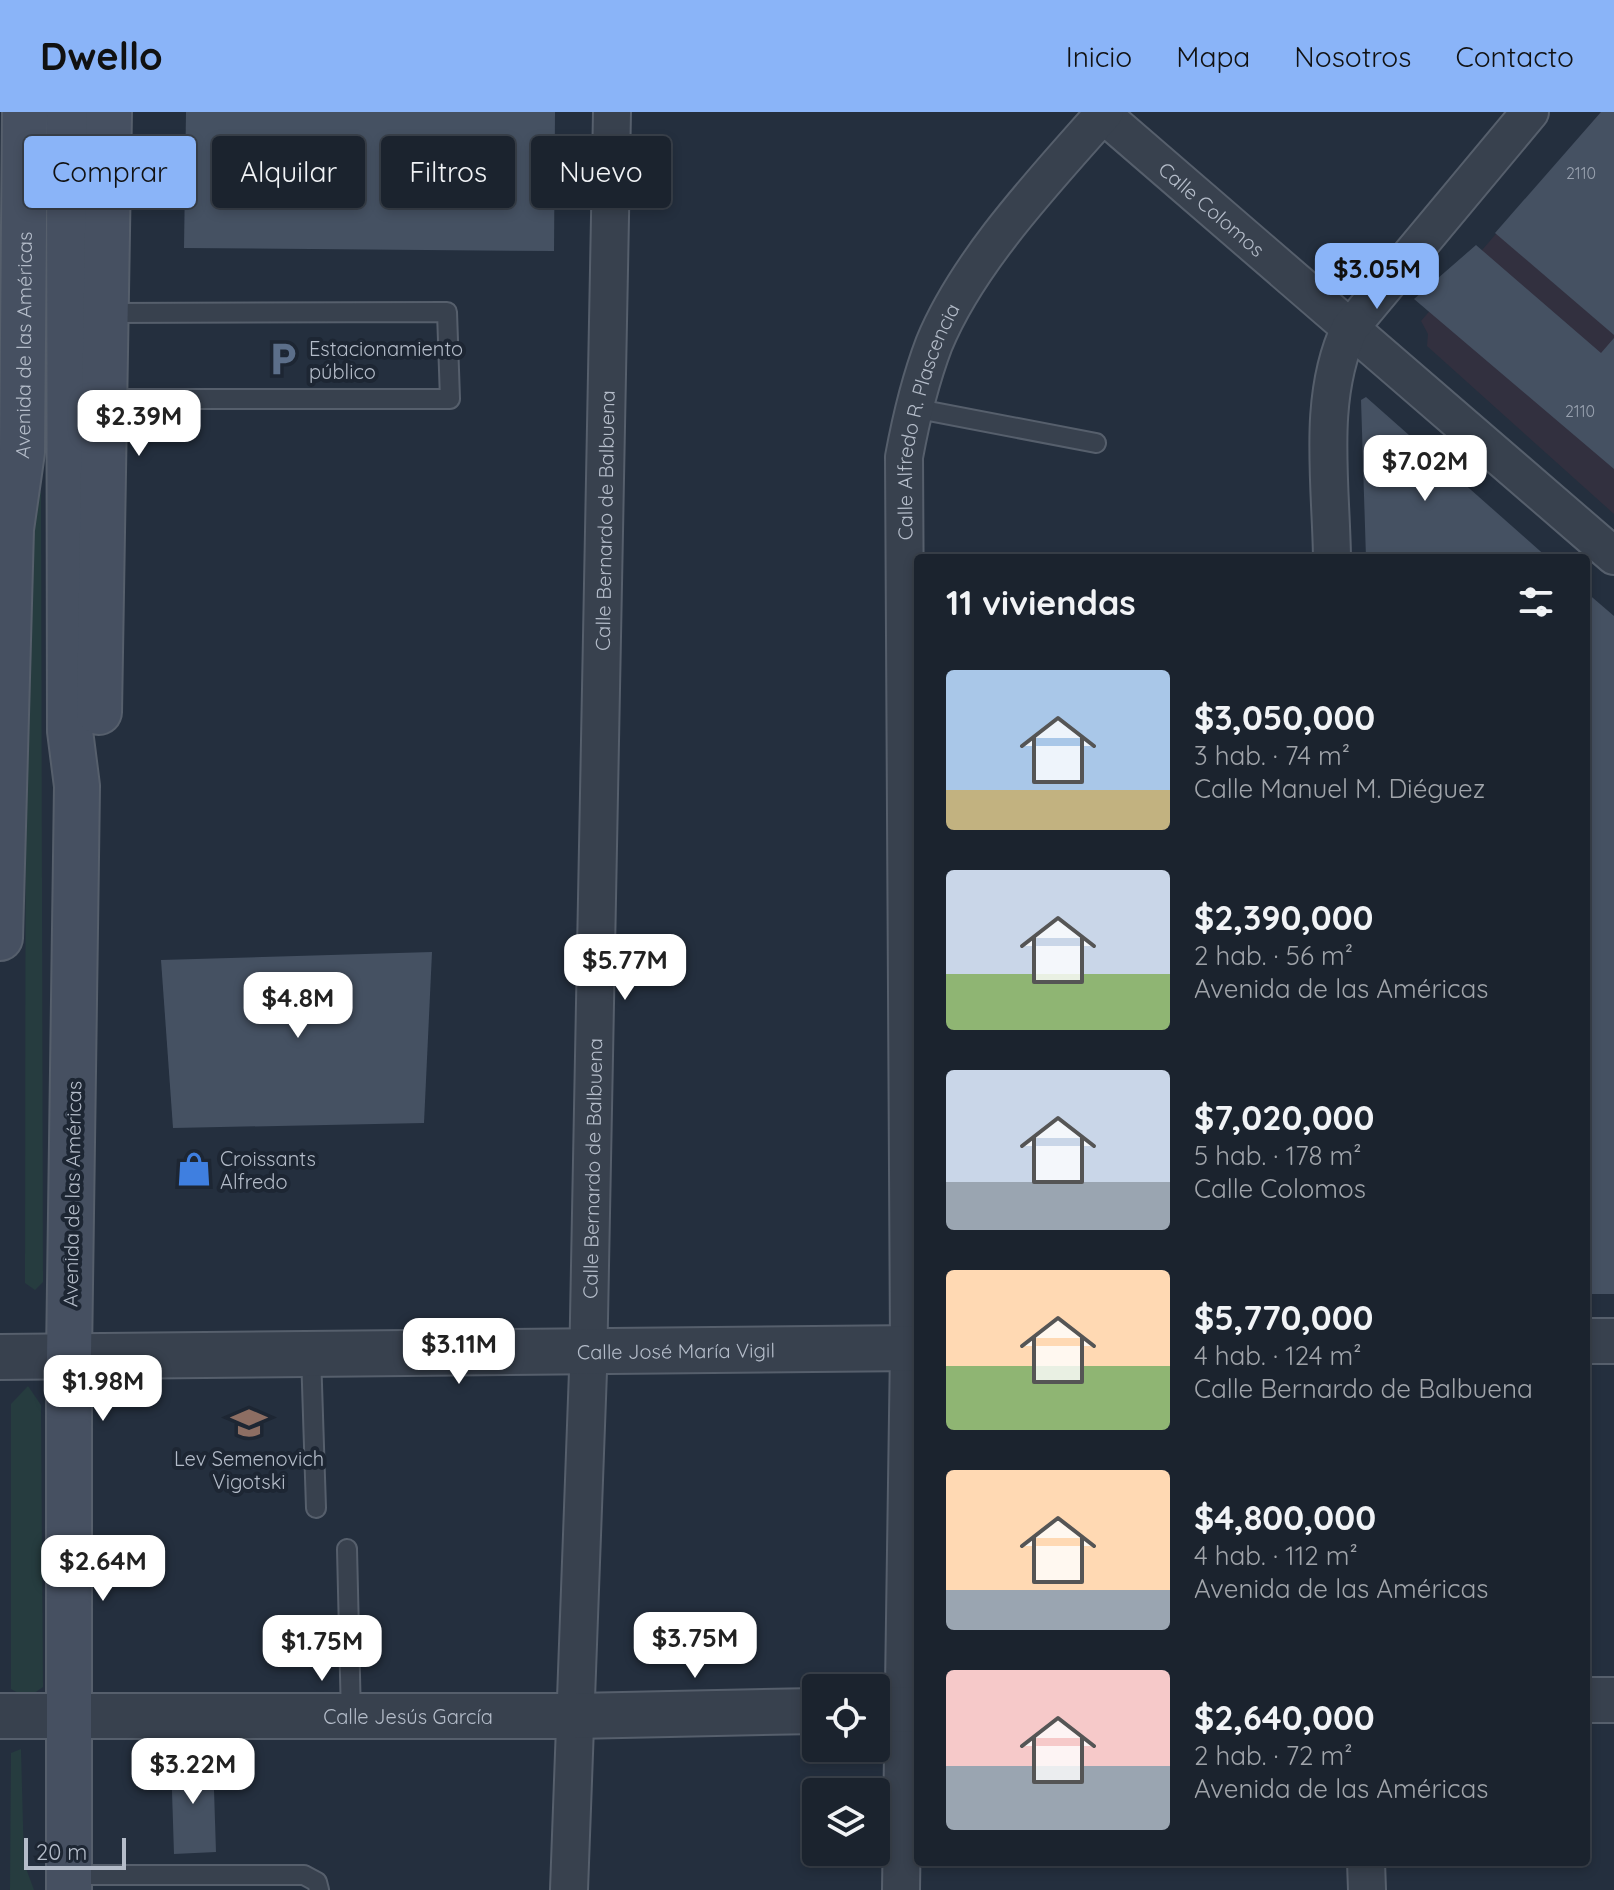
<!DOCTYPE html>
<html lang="es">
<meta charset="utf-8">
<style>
body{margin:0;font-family:Quicksand,sans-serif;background:#282f3a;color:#f1f3f6;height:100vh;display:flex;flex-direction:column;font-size:30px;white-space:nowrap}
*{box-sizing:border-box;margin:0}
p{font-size:26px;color:#a0a4aa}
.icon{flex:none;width:44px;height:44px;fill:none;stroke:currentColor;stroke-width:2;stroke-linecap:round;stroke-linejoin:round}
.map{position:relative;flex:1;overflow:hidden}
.details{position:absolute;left:914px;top:442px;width:676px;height:1312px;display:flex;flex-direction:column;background:#1b232e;border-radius:8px;box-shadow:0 4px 12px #0003,0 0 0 2px #39404a}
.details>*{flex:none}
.hud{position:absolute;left:24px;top:24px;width:760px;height:72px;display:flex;gap:16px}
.tools{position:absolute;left:802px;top:1562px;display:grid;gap:16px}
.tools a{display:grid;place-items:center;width:88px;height:88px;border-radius:8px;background:#1b232e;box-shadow:0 4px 12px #0003,0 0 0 2px #39404a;font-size:40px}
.scale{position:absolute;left:24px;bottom:20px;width:102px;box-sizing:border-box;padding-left:8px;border:4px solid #b4bcc9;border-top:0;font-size:22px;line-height:28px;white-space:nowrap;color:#b4bcc9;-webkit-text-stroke:6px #1d2633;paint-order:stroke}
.price{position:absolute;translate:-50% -68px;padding:0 18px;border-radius:16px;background:#fff;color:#222;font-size:26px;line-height:52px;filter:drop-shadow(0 2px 4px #0008)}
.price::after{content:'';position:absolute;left:50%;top:48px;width:24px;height:18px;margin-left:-12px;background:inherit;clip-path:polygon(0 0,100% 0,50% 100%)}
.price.on{background:#8ab4f8;color:#111}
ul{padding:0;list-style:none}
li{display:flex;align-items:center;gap:24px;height:200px;padding:0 32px}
li span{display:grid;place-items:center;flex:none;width:224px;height:160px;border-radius:8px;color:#555}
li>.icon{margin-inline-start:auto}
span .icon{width:96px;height:96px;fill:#fffc;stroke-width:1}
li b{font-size:34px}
h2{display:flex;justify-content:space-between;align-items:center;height:96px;padding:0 32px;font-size:34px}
.chip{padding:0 28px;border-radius:8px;background:#1b232e;box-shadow:0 4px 12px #0003,0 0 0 2px #39404a;font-size:28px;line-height:72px}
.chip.on{background:#8ab4f8;color:#111}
header{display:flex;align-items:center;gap:48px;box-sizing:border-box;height:112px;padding:0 40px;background:#8ab4f8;color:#111}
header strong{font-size:38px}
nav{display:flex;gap:44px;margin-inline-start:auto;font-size:28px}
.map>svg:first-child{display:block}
</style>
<header>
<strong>Dwello</strong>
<nav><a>Inicio</a><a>Mapa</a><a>Nosotros</a><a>Contacto</a></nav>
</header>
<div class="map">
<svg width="1614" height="1778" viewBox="0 0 1614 1778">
<rect width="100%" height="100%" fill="#242f3e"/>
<polygon fill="#32303f" points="1601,0 1614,0 1614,402 1427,234 1428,222 1421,209"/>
<g fill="#263c3f">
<polygon points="33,375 41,380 43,1170 35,1178 25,1171 26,380"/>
<polygon points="28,1274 41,1293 43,1575 27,1586 11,1577 11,1292"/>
<polygon points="21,1637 24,1751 34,1778 10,1778 11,1641"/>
</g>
<g fill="#455162">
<polygon points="186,0 555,0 554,139 184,136"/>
<polygon points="1601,0 1614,0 1614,223 1495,121"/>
<polygon points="1476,133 1601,241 1614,226 1614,357 1414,187"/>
<polygon points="1366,285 1548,446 1366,446 1361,288"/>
<polygon points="1586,480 1614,504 1614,1182 1586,1182"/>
<polygon points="432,840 424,1011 173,1016 161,848"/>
<polygon points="213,1647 216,1740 174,1742 171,1648"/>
</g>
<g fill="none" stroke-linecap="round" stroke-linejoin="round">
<g stroke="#565f6c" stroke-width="22">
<g id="service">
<polyline points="106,287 450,287 447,200 107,201"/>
<polyline points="913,296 1096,331"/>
<polyline points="311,1242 316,1396"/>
<polyline points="347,1437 351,1605"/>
<polyline points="69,1763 304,1763 317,1770 319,1778"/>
</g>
</g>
<g stroke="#565f6c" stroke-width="40">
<g id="minor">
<path id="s1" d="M 1100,0 L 1614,444"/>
<path d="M 1332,446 C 1331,370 1317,285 1350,216 L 1530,0"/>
<polyline points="1366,1750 1367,1778"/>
<path id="s2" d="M 569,1778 L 588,1259 L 612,0"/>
<path id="s3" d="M 901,1778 L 909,1236 L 904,345 C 911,307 920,269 934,232 C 968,149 1046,67 1105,0"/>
</g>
</g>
<g stroke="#565f6c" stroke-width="48">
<g id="tertiary">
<polyline points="1586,1229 1614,1229"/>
<path id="s4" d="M 0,1245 L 918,1236"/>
<polyline points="1586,1588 1614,1588"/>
<polyline points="876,1598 918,1597"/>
<path id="s5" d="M 0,1604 L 575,1604 L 816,1599"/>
</g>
</g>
<g stroke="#565f6c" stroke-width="48">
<g id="secondary">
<polyline points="69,0 70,619 77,674 69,1244 69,1778"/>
<polyline points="99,600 109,0"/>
<path id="s6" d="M 0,826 L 11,417 L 22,340 L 25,0"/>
</g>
</g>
<use href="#service" stroke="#38414e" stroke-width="18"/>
<use href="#minor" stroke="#38414e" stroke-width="36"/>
<use href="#tertiary" stroke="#38414e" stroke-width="44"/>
<use href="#secondary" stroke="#465061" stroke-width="44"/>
</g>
<defs>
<g id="parking-bare" transform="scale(2.76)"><path d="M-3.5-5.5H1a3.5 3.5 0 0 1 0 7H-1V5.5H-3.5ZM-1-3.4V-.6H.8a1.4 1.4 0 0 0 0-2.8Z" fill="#5c6f8a" stroke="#1d2633" stroke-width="2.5" paint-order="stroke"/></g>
<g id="shop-bare" transform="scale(2.76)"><path d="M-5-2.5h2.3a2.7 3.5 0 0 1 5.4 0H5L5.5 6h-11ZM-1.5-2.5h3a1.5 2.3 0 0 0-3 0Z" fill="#3f7fe0" stroke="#1d2633" stroke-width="2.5" paint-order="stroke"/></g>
<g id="school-bare" transform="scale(2.76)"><path d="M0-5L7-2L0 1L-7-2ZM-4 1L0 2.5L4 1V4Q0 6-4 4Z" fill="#8d6e63" stroke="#1d2633" stroke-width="2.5" paint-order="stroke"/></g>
</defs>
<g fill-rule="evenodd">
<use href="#parking-bare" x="283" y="247"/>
<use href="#shop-bare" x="194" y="1057"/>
<use href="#school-bare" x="249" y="1311"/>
</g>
<g text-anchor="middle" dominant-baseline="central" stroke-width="8" stroke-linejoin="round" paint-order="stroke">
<g font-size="16" fill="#98a1af">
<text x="1581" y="61">2110</text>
<text x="1580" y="299">2110</text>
</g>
<g font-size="20" fill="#b4bcc9" stroke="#1d2633">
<text stroke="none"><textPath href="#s1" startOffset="148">Calle Colomos</textPath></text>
<text stroke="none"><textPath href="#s6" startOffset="594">Avenida de las Américas</textPath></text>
<text stroke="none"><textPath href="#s3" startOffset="1472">Calle Alfredo R. Plascencia</textPath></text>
<text stroke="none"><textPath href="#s2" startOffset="1370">Calle Bernardo de Balbuena</textPath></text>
<text stroke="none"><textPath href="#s2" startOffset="722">Calle Bernardo de Balbuena</textPath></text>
<text transform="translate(72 1082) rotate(-89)">Avenida de las Américas</text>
<text stroke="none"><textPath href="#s4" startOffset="676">Calle José María Vigil</textPath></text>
<text stroke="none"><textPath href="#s5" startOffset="408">Calle Jesús García</textPath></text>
</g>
<g font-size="20" fill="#b4bcc9" stroke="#1d2633" text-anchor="start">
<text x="309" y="236">Estacionamiento<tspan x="309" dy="23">público</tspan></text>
<text x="220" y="1046">Croissants<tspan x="220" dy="23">Alfredo</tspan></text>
<text x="249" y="1346" text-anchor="middle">Lev Semenovich<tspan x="249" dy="23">Vigotski</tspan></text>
</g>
</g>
</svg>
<div class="tools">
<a><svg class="icon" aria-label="locate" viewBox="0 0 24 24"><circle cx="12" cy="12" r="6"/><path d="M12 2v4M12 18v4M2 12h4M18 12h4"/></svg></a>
<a><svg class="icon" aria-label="layers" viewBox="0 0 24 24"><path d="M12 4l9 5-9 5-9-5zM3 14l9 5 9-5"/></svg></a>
</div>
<div class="scale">20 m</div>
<b class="price on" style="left:1377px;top:199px">$3.05M</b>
<b class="price" style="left:139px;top:346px">$2.39M</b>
<b class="price" style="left:1425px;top:391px">$7.02M</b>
<b class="price" style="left:625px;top:890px">$5.77M</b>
<b class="price" style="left:298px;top:928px">$4.8M</b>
<b class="price" style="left:459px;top:1274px">$3.11M</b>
<b class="price" style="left:103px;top:1311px">$1.98M</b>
<b class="price" style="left:103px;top:1491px">$2.64M</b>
<b class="price" style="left:695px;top:1568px">$3.75M</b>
<b class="price" style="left:322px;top:1571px">$1.75M</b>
<b class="price" style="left:193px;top:1694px">$3.22M</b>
<div class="hud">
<a class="chip on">Comprar</a>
<a class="chip">Alquilar</a>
<a class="chip">Filtros</a>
<a class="chip">Nuevo</a>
</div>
<section class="details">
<h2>11 viviendas<svg class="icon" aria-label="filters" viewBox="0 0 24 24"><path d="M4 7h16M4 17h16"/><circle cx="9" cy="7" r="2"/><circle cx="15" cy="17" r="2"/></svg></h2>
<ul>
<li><span style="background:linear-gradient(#a9c7e8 75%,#c2b280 0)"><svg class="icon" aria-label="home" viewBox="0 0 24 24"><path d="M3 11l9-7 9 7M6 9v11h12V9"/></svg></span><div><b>$3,050,000</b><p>3 hab. · 74 m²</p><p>Calle Manuel M. Diéguez</p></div></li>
<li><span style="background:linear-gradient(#c9d6e8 65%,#8fb573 0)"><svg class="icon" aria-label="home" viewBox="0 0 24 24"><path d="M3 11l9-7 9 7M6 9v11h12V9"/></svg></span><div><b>$2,390,000</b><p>2 hab. · 56 m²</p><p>Avenida de las Américas</p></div></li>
<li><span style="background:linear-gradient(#c9d6e8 70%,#9aa5b1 0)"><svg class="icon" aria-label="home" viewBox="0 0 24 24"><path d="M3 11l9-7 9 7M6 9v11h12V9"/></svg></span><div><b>$7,020,000</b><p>5 hab. · 178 m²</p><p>Calle Colomos</p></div></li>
<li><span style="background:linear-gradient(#ffd9b3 60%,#8fb573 0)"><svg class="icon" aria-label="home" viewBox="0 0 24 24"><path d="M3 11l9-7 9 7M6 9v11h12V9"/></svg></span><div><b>$5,770,000</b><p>4 hab. · 124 m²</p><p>Calle Bernardo de Balbuena</p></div></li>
<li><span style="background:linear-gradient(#ffd9b3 75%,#9aa5b1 0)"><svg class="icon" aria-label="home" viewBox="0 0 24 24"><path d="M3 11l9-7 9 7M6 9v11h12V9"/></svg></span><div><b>$4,800,000</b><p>4 hab. · 112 m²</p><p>Avenida de las Américas</p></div></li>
<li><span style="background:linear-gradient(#f6c9c9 60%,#9aa5b1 0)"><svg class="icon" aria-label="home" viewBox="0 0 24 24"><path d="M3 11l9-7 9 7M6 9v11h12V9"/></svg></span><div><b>$2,640,000</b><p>2 hab. · 72 m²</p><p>Avenida de las Américas</p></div></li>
</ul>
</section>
</div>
